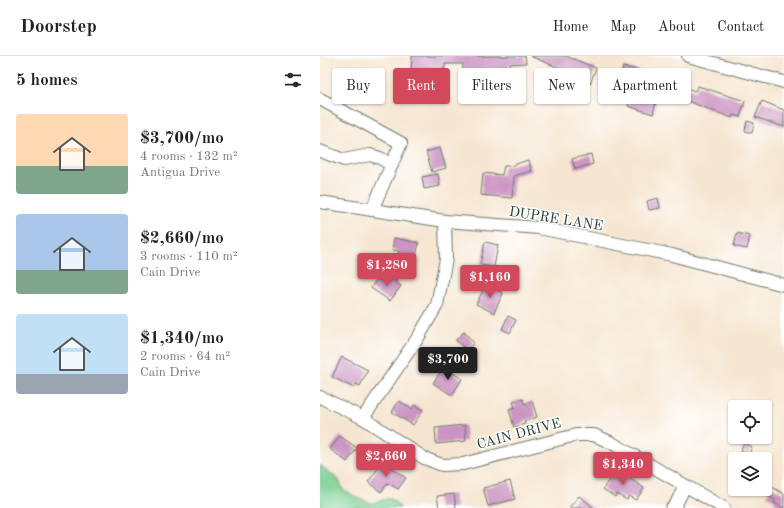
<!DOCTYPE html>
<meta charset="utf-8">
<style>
body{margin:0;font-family:"Old Standard TT",serif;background:#f2f2f2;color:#222;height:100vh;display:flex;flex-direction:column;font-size:15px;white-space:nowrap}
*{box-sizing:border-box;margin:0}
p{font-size:13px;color:#767676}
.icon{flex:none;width:22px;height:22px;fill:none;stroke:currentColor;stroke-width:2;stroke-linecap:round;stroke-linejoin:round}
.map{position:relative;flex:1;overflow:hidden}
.panel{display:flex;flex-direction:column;background:#fff;width:320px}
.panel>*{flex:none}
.guide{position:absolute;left:12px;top:12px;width:380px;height:36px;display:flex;gap:8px}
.buttons{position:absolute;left:408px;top:344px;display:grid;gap:8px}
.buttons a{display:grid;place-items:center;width:44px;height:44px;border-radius:4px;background:#fff;box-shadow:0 1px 3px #0004;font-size:20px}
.price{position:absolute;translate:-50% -34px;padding:0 9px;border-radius:4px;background:#d1495b;color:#fff;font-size:13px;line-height:26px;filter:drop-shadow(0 1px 2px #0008)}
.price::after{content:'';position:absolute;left:50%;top:24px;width:12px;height:9px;margin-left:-6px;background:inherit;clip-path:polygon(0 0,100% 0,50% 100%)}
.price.selected{background:#222;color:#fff}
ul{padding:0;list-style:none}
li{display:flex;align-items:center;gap:12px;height:100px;padding:0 16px}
li span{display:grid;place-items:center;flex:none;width:112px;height:80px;border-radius:4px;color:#555}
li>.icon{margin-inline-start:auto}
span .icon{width:48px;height:48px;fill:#fffc;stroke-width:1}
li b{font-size:17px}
h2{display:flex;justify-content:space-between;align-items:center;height:48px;padding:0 16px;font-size:17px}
.chip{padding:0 14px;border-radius:4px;background:#fff;box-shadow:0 1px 3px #0004;font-size:14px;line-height:36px}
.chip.selected{background:#d1495b;color:#fff}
header{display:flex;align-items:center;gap:24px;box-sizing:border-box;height:56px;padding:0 20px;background:#fff;border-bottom:1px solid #e0e0e0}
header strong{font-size:19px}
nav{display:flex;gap:22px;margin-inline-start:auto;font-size:14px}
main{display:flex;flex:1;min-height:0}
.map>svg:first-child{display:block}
</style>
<header>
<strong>Doorstep</strong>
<nav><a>Home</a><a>Map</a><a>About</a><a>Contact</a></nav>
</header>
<main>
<section class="panel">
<h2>5 homes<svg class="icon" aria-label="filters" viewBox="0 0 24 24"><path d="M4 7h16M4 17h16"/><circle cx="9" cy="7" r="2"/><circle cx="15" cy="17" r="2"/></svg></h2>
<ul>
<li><span style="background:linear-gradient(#ffd9b3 65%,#7fa58c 0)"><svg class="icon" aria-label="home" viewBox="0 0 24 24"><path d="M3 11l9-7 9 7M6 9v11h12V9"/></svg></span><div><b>$3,700/mo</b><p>4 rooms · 132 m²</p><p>Antigua Drive</p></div></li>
<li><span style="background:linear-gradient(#a9c7e8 70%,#7fa58c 0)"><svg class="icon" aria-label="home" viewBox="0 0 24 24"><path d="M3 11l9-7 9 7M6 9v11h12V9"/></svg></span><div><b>$2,660/mo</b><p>3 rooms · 110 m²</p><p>Cain Drive</p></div></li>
<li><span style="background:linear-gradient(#bfe0f5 75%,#9aa5b1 0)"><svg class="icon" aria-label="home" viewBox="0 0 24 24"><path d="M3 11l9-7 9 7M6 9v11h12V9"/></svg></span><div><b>$1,340/mo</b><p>2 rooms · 64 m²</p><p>Cain Drive</p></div></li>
</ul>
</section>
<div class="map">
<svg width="464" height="452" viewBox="0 0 464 452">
<rect width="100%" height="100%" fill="#fff"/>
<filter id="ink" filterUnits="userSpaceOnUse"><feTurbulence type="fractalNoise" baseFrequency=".025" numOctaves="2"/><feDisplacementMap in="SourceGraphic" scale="8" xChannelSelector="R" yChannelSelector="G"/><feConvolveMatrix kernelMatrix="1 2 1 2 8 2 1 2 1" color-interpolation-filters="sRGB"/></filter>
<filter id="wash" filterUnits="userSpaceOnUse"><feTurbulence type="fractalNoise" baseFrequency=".012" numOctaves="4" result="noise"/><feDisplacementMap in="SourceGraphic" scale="16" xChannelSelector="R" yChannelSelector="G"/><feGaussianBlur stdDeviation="0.9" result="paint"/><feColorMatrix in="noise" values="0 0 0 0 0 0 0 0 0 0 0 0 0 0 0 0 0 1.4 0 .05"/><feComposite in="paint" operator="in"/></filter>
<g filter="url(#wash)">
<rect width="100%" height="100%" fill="#f6e6d1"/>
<path fill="#7ccf92" stroke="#4e8663" d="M 0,409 L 19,424 L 23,434 C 29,437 46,447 52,447 C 62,447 70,435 80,452 L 0,452 Z"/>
<g id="blocks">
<g fill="#cb94c2">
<polygon points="92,0 205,0 206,7 189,8 190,13 168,15 169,18 143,20 143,8 125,8 125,13 91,13"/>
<polygon points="210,0 246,0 276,12 270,28 262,25 264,22"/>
<polygon points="303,11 319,14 315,31 300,28"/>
<polygon points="336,20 362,28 361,30 375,35 378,30 425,45 420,61 413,59 412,62 357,41 356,43 338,37 333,58 308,50 310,40 328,45"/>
<polygon points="442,45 464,54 464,71 435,61"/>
<polygon points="427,65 434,67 432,77 425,75"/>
<polygon points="120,92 126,112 112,116 106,96"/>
<polygon points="271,98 273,108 255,113 252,103"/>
<polygon points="208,104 212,115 194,120 192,142 161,139 163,117 182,119 184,110 190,110"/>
<polygon points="118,118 120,130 104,133 102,121"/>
<polygon points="338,142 340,152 329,154 327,145"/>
<polygon points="417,177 430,180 427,193 414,190"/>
<polygon points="74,182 99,187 93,213 81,211 83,204 77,202 79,195 72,194"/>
<polygon points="165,186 178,189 174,211 160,209"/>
<polygon points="69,216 77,222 75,226 81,230 70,245 51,232 58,221 63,225"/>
<polygon points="166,229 183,237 174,257 156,248"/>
<polygon points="188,260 196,264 190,277 182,273"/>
<polygon points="144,276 154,287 146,294 136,284"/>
<polygon points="22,301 48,314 40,330 36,328 34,332 12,321"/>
<polygon points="124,311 142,323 132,339 113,327"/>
<polygon points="203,343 204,348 212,345 217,361 204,365 205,368 194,371 189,353 195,351 193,346"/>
<polygon points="79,345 92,353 94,349 103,354 93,369 72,356"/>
<polygon points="145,369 146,385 116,388 115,372"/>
<polygon points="20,380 37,392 27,406 10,393"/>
<polygon points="424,387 432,391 429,398 421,394"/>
<polygon points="63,406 86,422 78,433 68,427 61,436 48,426"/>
<polygon points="296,413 324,432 316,444 309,440 307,444 297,438 295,441 283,433"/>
<polygon points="190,425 195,443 168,450 163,432"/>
<polygon points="452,431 464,438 464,452 454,447 455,444 447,440"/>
<polygon points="134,438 136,452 119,452 117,440"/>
<polygon points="259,440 274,452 249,452"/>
</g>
</g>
</g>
<g filter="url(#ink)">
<use href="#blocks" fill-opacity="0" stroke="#6a786b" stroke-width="1"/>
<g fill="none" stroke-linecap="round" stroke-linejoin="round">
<g stroke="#6a786b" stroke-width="14">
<g id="minor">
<polyline points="368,0 464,26"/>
<polyline points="0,43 81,87 52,154"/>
<polyline points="0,95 24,104 50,99 60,102 72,109"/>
<polyline points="0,146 125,165 219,172 352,199 464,229"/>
<polyline points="0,341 43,362 104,402 122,409 143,408 256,379 274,379 292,387 404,452"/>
<polyline points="43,362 99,280 117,249 126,203 125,165"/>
<polyline points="352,452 355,450 365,430"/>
</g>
</g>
<use href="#minor" stroke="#fff" stroke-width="12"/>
</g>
</g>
<g text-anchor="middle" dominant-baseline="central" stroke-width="3" stroke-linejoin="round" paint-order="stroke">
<g font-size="14" fill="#1f3d34" stroke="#fff">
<text transform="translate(236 163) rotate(9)">DUPRE LANE</text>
<text transform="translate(199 378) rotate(-15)">CAIN DRIVE</text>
</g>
</g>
</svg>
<div class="buttons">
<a><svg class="icon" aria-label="locate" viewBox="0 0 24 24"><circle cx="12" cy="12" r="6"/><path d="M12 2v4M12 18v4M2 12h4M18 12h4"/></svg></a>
<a><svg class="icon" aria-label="layers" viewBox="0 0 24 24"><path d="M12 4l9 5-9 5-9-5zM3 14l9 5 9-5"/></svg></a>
</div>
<b class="price" style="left:67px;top:231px">$1,280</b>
<b class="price" style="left:170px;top:243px">$1,160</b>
<b class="price selected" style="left:128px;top:325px">$3,700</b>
<b class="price" style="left:66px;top:422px">$2,660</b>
<b class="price" style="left:303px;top:430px">$1,340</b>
<div class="guide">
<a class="chip">Buy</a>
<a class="chip selected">Rent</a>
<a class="chip">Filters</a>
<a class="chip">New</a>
<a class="chip">Apartment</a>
</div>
</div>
</main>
